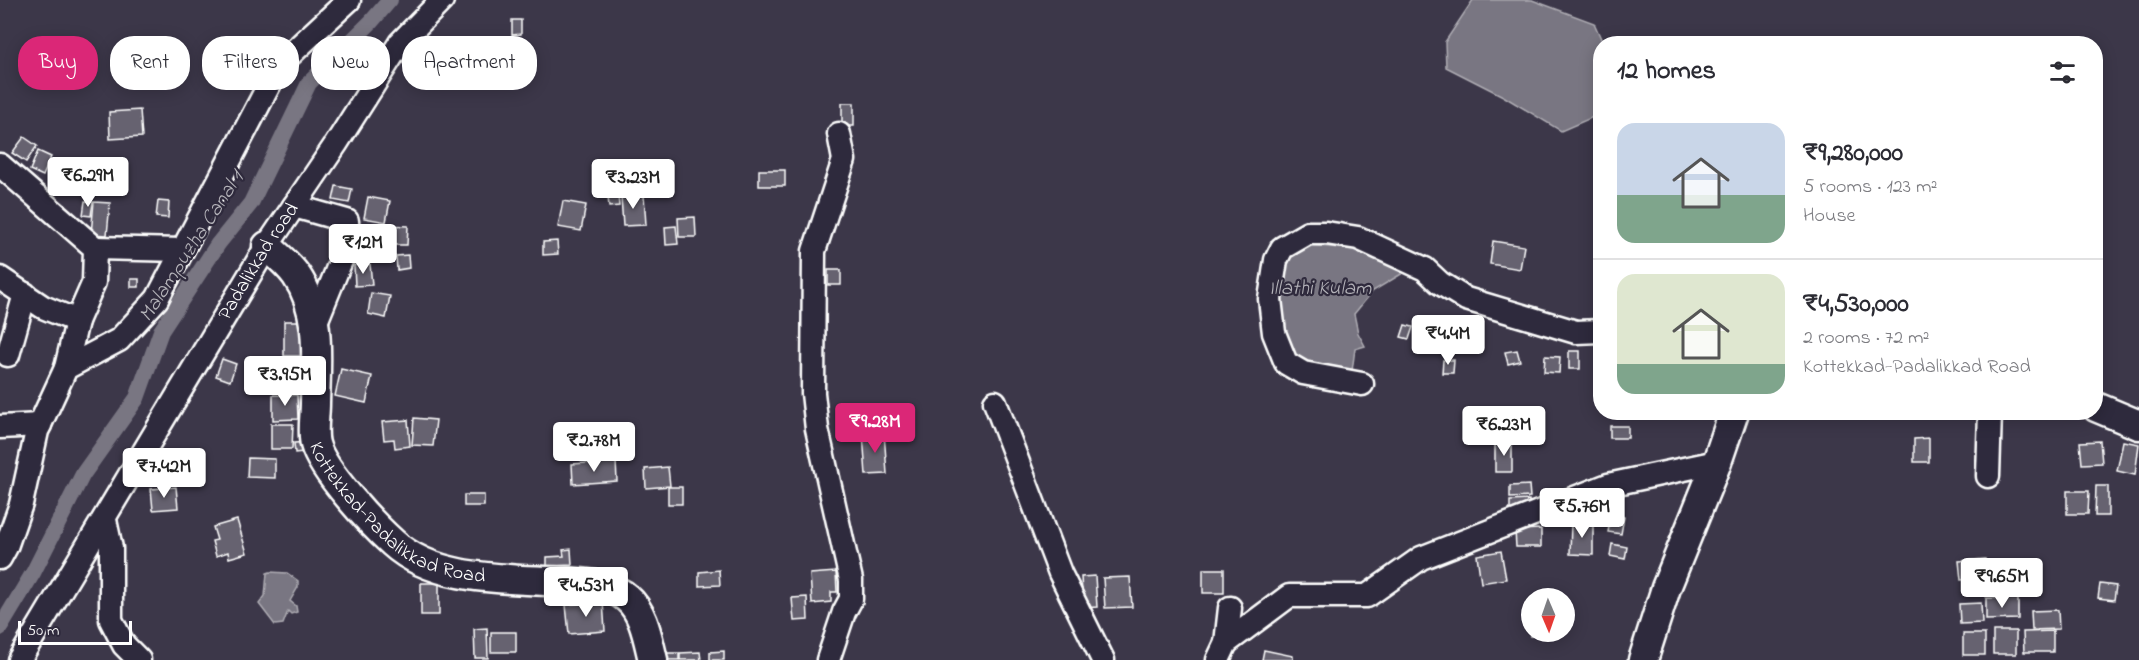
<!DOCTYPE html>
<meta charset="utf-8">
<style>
body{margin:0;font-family:"Indie Flower",sans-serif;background:#f7f7f7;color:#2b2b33;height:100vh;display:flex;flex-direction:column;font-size:22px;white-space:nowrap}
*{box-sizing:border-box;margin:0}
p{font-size:20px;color:#7c7c81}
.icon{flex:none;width:33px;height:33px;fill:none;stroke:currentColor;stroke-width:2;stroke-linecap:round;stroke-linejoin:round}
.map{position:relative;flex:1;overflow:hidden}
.sheet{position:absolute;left:1593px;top:36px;width:510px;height:384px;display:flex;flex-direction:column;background:#fff;border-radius:24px;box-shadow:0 3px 15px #0003}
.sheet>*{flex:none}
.guide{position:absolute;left:18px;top:36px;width:570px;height:54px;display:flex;gap:12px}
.needle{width:39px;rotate:178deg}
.fabs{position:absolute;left:1521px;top:588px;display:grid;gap:12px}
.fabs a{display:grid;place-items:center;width:54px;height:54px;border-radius:50%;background:#fff;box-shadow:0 3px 15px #0003;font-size:30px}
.scale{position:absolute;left:18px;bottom:15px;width:114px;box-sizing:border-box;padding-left:6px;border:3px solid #fff;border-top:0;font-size:16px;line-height:21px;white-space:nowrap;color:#fff;-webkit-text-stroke:4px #2f2a3d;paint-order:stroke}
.price{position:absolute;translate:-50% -51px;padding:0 14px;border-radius:6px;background:#fff;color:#222;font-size:20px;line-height:39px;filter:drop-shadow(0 2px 3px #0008)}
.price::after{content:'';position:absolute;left:50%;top:36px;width:18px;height:14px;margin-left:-9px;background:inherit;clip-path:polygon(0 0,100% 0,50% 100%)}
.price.on{background:#db2777;color:#fff}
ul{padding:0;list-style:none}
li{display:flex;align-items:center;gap:18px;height:150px;padding:0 24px}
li+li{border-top:2px solid #e1e1e2}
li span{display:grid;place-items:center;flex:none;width:168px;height:120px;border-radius:18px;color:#555}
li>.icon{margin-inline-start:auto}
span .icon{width:72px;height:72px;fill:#fffc;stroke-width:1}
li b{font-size:26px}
h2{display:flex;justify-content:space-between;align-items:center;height:72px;padding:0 24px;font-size:26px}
.pill{padding:0 21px;border-radius:24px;background:#fff;box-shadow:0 3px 15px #0003;font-size:21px;line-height:54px}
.pill.on{background:#db2777;color:#fff}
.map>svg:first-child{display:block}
</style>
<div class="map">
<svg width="2139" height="660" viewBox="0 0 2139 660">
<rect width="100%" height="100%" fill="#3c3749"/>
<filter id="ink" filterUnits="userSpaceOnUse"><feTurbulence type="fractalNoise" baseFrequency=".0167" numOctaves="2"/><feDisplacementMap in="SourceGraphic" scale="12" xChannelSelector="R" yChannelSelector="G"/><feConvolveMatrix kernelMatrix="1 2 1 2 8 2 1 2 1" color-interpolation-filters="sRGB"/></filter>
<g filter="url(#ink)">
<g fill="#797682" stroke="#afadb4" stroke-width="1.5">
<polygon points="1473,0 1532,0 1594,23 1603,43 1600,44 1600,114 1561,131 1503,96 1446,67 1445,42"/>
<polygon points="1307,245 1352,249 1401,261 1403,273 1373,291 1354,314 1358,333 1365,346 1355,349 1352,371 1338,373 1289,363 1285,342 1277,256"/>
<polygon points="270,572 287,573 298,581 298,587 290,601 296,606 297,612 291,614 288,611 283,624 275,625 259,604 265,596 267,573"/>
</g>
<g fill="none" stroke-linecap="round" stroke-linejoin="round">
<polyline stroke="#797682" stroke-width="16" points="0,628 33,573 83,474 137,398 161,331 218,244 251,203 309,83 371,22 390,0"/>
</g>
<g fill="#666270" stroke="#fff" stroke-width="1.5">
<polygon points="512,20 521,20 521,34 512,35"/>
<rect x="842" y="103" width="12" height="23"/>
<polygon points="140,110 142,137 110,139 109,112"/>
<polygon points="24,137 37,146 26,162 12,153"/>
<polygon points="38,151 51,157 43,176 30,170"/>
<rect x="759" y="170" width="26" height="16"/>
<polygon points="336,186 352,189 349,203 333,200"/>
<polygon points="644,195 646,225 623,226 621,196"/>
<polygon points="618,196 619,206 609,207 608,197"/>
<polygon points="368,197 390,201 386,222 364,218"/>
<polygon points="85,201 93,202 91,216 83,215"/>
<polygon points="158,201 169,202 168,218 156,217"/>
<polygon points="563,201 586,205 581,231 558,227"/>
<polygon points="94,202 110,203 107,235 91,234"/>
<polygon points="695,217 696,237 679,237 678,218"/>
<polygon points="383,225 408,226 407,245 383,245"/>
<polygon points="676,226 678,244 666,245 665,227"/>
<polygon points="557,241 558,254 543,255 543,242"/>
<polygon points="1493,241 1524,246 1520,269 1490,264"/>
<polygon points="408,255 409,268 397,270 396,256"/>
<polygon points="370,264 372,285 355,286 354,265"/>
<rect x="828" y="270" width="13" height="15"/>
<rect x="131" y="279" width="8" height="8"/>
<polygon points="371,293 390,296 386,318 368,314"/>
<rect x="284" y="321" width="22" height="35"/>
<polygon points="1405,325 1413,327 1409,339 1401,337"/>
<polygon points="1517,350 1520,361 1508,364 1505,352"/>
<rect x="1569" y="351" width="11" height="18"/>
<polygon points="1545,356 1560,357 1559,373 1544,372"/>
<polygon points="222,359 236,364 230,381 216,376"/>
<polygon points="1443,360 1454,360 1453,373 1442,373"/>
<rect x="282" y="366" width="18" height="19"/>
<polygon points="341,369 372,376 366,403 335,396"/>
<polygon points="273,395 297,395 298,419 273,420"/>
<polygon points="414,418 436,420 433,446 412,445"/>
<polygon points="408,420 410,446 395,448 394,439 384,440 382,422"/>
<polygon points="271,424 293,424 292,449 271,449"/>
<rect x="1610" y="426" width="18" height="12"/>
<polygon points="884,432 887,474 866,475 863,434"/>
<polygon points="1929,438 1929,462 1914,462 1914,439"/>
<polygon points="2100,441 2102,463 2082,464 2080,442"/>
<polygon points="2123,441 2139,444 2135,475 2117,471"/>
<polygon points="310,442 311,451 295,453 294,443"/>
<rect x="1495" y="442" width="17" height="30"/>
<polygon points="248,458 275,459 275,478 247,477"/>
<polygon points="616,461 617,481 573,484 572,464"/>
<polygon points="668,467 670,486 646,488 645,469"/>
<polygon points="1529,485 1530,497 1510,498 1510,486"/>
<polygon points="2096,486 2108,486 2108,516 2095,516"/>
<polygon points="176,487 178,508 153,510 151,489"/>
<rect x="668" y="487" width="14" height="17"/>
<polygon points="2067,491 2089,491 2088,514 2067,514"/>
<rect x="464" y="495" width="20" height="11"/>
<polygon points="1529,500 1529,512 1510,513 1510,501"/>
<polygon points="1560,513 1560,525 1541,526 1540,514"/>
<polygon points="1611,515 1624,517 1621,534 1608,532"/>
<polygon points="237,520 247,553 229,558 228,552 216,556 212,541 217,540 213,527"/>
<polygon points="1571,523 1593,524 1593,555 1570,554"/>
<polygon points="1541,529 1541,547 1516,547 1515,530"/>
<polygon points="1612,544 1627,547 1625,559 1610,556"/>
<polygon points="571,549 572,565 547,566 547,557 564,556 563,550"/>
<polygon points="1501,551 1506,579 1481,583 1477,555"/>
<polygon points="1985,559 1987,578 1961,580 1959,561"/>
<rect x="1203" y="569" width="21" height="24"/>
<polygon points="719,570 720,585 699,586 699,572"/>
<polygon points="836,572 837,592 831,592 831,602 812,604 810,574"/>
<polygon points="1095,576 1097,607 1083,608 1081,577"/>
<polygon points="1130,577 1132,607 1105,608 1103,578"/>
<rect x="421" y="583" width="18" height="32"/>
<polygon points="2100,584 2116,586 2114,600 2098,598"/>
<polygon points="807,597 808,620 794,621 792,598"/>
<polygon points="1986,598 2018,598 2018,619 1986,620"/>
<polygon points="603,601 605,631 569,634 566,605"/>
<polygon points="1981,603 1982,623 1960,624 1959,604"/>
<polygon points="2058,610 2059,629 2032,630 2031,611"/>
<polygon points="1530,619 1532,619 1532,632 1547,632 1547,636 1530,636"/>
<polygon points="487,628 488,658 475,658 474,629"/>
<rect x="1993" y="631" width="23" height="23"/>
<polygon points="2053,631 2053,652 2024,652 2023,632"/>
<rect x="491" y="632" width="25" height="20"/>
<rect x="1963" y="634" width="22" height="21"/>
<polygon points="1264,650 1293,656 1293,660 1262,660"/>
<polygon points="724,651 724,660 710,660 710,652"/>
<polygon points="700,652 701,660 680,660 680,653"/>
<rect x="659" y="653" width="20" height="7"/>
</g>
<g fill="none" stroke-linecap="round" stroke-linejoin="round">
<g stroke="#fff" stroke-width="27">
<g id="minor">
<polyline points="0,165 95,248 94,282 77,321 66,368"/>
<polyline points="294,206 347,221 348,243 314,327"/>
<polyline points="95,248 182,250"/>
<polyline points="0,278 43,307 77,321"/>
<polyline points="8,355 25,294"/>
<polyline points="1362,384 1303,373 1286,363 1274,333 1270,299 1276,260 1282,248 1308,233 1326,233 1358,238 1425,269 1440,283 1466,299 1576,332 1600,331"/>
<polyline points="995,402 1060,573 1103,660"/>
<polyline points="0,427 40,425"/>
<polyline points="1988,476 1990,412"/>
<polyline points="105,520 111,548 111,620 124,645 139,660"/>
<polyline points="0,558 6,547 21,504 37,431 66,368 119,340 157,299 280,64 349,0"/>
<polyline points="1226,643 1230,608"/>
<path id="s1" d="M 19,660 L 267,246 L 336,144 L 400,43 L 442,0"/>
<polyline points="828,660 844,612 851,599 851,580 817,429 813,393 814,251 844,160 839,134"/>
<polyline points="1218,660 1226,643 1289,596 1367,596 1421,558 1608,485 1717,462"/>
</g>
</g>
<g stroke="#fff" stroke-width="33">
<g id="major">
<path id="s2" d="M 267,246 C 277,255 288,264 296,275 C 322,312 316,361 315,403 C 315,416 312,432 315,444 C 322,471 372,524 393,543 C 437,583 511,578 567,582 C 587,584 611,584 627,598 C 644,612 648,640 653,660"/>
<polyline points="2096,407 2139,425"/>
<polyline points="1643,660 1666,588 1717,462 1734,412"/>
</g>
</g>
<use href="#minor" stroke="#2f2a3d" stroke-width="22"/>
<use href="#major" stroke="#2f2a3d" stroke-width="28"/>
</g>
</g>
<g text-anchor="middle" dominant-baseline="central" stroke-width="4.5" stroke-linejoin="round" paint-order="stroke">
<g font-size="20" fill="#fff" stroke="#2f2a3d">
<text stroke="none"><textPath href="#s1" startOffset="465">Padalikkad road</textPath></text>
<text stroke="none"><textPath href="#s2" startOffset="327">Kottekkad-Padalikkad Road</textPath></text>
</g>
<g font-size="21" font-style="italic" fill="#b5b4ba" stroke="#2f2a3d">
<text transform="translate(192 247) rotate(-57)">Malampuzha Canal 1</text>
<text x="1320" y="289">Illathi Kulam</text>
</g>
</g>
</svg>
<div class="fabs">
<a><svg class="needle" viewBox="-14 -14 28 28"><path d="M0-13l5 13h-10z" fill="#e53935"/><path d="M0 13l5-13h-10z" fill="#7c7c81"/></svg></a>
</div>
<div class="scale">50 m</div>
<b class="price" style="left:88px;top:208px">₹6.29M</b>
<b class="price" style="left:633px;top:210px">₹3.23M</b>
<b class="price" style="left:363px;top:275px">₹12M</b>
<b class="price" style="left:1448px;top:366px">₹4.4M</b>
<b class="price" style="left:285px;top:407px">₹3.95M</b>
<b class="price on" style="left:875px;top:454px">₹9.28M</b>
<b class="price" style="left:1504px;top:457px">₹6.23M</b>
<b class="price" style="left:594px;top:473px">₹2.78M</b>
<b class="price" style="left:164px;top:499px">₹7.42M</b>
<b class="price" style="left:1582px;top:539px">₹5.76M</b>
<b class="price" style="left:2002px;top:609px">₹9.65M</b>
<b class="price" style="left:586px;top:618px">₹4.53M</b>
<div class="guide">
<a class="pill on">Buy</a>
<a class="pill">Rent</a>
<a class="pill">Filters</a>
<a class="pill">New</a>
<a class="pill">Apartment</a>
</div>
<section class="sheet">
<h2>12 homes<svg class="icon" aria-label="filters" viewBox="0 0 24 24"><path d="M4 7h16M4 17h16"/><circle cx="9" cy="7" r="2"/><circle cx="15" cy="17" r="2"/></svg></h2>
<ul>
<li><span style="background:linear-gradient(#c9d6e8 60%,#7fa58c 0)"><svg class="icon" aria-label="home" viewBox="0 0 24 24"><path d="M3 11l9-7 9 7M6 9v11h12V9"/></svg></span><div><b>₹9,280,000</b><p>5 rooms · 123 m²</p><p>House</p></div></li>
<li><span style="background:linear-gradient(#dfe7d0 75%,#7fa58c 0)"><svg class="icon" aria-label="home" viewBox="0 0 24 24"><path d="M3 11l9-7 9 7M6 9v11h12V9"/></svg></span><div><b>₹4,530,000</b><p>2 rooms · 72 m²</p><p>Kottekkad-Padalikkad Road</p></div></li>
</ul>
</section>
</div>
